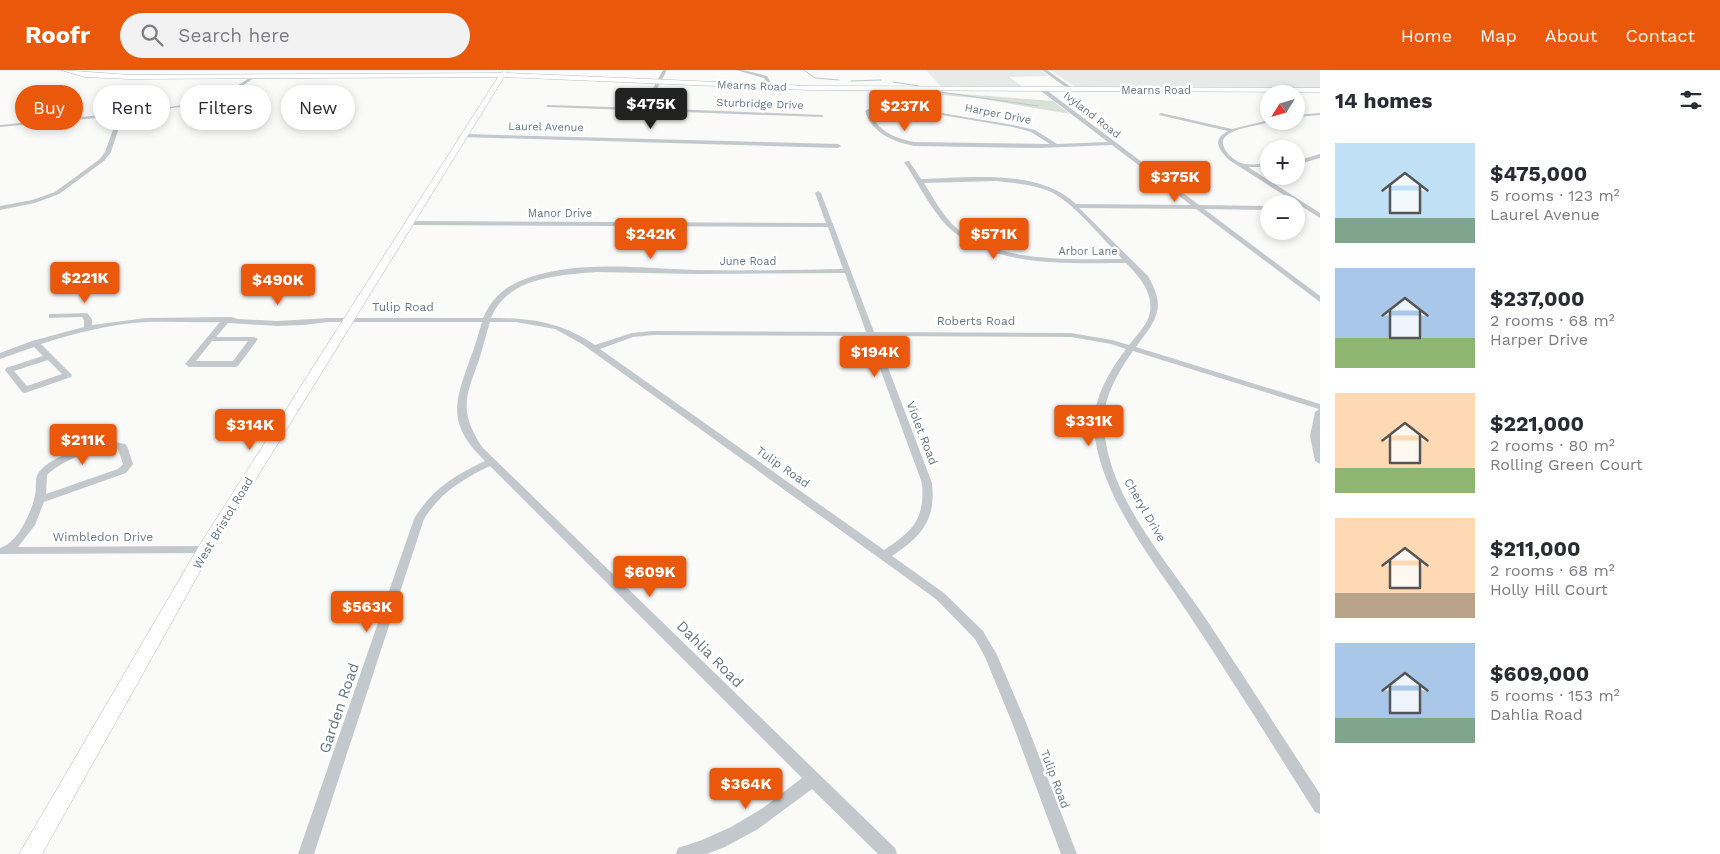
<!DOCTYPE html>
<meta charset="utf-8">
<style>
body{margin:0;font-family:"Work Sans",sans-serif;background:#f2f2f3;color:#2b2b33;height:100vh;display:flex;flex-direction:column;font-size:19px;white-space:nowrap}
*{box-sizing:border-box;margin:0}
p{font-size:16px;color:#7c7c81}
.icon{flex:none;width:28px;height:28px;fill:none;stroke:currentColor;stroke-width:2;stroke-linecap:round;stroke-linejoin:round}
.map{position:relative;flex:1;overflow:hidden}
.sheet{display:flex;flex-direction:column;background:#fff;width:400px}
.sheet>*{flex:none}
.banner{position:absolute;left:15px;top:15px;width:475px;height:45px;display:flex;gap:10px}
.needle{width:32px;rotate:233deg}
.fabs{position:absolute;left:1260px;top:15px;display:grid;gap:10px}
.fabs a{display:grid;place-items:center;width:45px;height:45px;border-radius:50%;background:#fff;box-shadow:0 2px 8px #0003;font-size:25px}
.price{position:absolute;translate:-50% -42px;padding:0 11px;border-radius:5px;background:#ea580c;color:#fff;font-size:16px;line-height:32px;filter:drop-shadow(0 1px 2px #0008)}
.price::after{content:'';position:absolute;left:50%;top:30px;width:15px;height:11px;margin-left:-8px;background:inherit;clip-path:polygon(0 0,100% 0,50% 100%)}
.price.active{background:#222;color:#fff}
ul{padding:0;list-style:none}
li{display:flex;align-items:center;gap:15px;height:125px;padding:0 15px}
li span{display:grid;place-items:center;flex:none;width:140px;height:100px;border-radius:0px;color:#555}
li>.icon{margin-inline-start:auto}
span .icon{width:60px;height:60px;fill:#fffc;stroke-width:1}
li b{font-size:21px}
h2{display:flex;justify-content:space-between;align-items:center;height:60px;padding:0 15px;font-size:21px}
.tag{padding:0 18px;border-radius:22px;background:#fff;box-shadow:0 2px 8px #0003;font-size:18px;line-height:45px}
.tag.active{background:#ea580c;color:#fff}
header{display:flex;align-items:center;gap:30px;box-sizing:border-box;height:70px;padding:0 25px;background:#ea580c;color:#fff}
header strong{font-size:24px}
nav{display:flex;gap:28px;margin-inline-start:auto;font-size:18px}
.search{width:350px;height:45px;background:#f2f2f3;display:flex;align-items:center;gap:12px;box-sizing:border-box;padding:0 18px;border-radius:28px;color:#7c7c81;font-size:19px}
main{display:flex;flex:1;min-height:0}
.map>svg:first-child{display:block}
</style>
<header>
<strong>Roofr</strong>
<div class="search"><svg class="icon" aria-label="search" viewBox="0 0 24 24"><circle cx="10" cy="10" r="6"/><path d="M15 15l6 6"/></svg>Search here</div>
<nav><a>Home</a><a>Map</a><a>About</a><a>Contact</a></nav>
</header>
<main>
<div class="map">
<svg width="1320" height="784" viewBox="0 0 1320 784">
<rect width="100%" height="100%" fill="#fafaf8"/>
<g fill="#e8e9e9">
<polygon points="926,0 1040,0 1049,6 1009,7 1026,19 942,18"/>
<polygon points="1050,0 1320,0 1320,18 1077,18"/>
</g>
<polygon fill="#dadfd7" points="923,21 1053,31 1070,44 977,28 931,24"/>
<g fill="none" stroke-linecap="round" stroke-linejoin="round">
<g stroke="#bbc7cb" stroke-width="1">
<polyline points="804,0 815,8 839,10"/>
<polyline points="851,11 881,10"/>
<polyline points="893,12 919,16"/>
<polyline points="933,21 1038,36"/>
</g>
<g stroke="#b3babf" stroke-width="1">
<polygon id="secondary" points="61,0 130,5 501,3 503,0 507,0 506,3 810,16 1320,18 1320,22 810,20 504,7 211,482 42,784 19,784 199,476 498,7 130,9 85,7"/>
</g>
<g fill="#c3c8cc" fill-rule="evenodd">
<polygon points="663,0 667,0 647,38 822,45 824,46 822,47 548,37 546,36 548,35 642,38"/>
<polygon points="736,0 743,0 767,6 770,11 769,17 767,18 765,17 766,11 764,8"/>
<polygon points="1042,0 1047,0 1075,20 1071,21"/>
<polygon points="251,7 254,8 228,26 194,35 123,45 111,82 104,91 59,124 35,133 0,140 0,136 32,130 55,122 100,89 105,82 118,46 0,57 0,55 151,40 194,33 224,24"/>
<path d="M 1041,19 L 1045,19 L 1199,135 L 1269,136 L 1269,140 L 1204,139 L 1320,226 L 1320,232 L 1196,139 L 1079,138 L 1148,206 C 1167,239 1156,250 1136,277 L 1320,334 L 1320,394 L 1315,391 L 1310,366 L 1315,342 L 1319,339 L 1133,281 C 1117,304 1102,329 1104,357 C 1108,427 1167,491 1204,546 C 1243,605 1281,664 1320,724 L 1320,744 L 1315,742 C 1275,679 1236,616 1195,554 C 1159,497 1099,428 1094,358 C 1093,328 1109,302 1126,279 L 1111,274 L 1071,267 L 876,266 L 932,413 C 936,450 922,466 892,486 L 944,523 L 983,561 L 997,585 L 1027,655 L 1077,784 L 1061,784 L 1013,655 L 985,587 L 975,569 L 936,529 L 582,274 L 555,259 L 516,252 L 490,252 C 486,265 483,277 479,290 C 465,328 459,341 482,377 L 895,778 L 897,784 L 878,784 L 812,719 L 758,759 L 725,777 L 707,784 L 676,784 L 678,778 L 702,770 L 731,757 L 763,738 L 802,708 L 490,396 C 463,409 440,423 424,449 L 314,784 L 298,784 L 414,449 C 431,420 455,405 485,391 C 447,354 454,334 470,289 C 475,277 478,265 482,252 L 329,252 L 303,255 L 277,256 L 228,253 L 216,267 L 254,267 L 258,269 L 238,296 L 235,297 L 189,297 L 185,294 L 220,252 C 195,253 171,251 146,252 C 110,254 75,263 41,274 L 72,305 L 71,307 L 25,323 L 22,322 L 5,300 L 6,298 L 43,286 L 34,277 L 0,289 L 0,283 L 32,271 L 84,257 L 84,250 L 82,247 L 49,248 L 49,244 L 52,244 L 87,243 L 92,249 L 92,255 L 146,248 L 231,247 L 238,249 L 277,251 L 329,248 L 483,248 C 491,230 503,218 520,211 C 571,189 640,198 694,200 C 744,201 793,200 843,199 L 828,157 L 410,155 L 407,153 L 410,151 L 826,153 L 815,123 L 818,121 L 821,123 L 874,262 L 1071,263 L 1112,270 L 1129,275 C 1135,267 1144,258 1148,249 C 1157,227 1140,207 1126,193 C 1071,193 989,198 947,156 C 930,138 918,113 904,92 L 909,91 L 921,109 C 968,108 1039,98 1076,134 L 1191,135 L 1112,75 L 1039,78 L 914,76 C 892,71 873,64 865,41 L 874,36 L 894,35 L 1013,55 L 1035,60 L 1057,74 L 1108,72 L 1041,21 ZM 894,37 L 1013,57 L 1031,62 L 1050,74 L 914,72 C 894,68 877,61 870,41 L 875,38 ZM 996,111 C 1014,113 1032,114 1049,121 C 1071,130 1104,170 1122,189 C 1068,189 994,194 952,154 C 941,142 932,126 924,113 ZM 597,202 L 696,204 L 845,203 L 866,262 L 653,261 L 632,263 L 595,275 C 561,252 531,248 491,248 C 507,207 559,205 597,202 ZM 653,265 L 868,266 L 922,413 C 925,449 913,461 884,480 L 600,279 L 633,267 ZM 212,271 L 248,271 L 233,291 L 196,291 ZM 48,290 L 62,304 L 27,316 L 14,301 Z"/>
<path d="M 1161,43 L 1232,59 L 1269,50 L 1269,51 L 1271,51 C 1258,57 1238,56 1226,66 C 1215,76 1236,93 1245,94 C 1252,95 1261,94 1269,93 L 1269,97 L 1248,97 L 1320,143 L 1320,148 L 1229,90 C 1219,80 1211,70 1228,61 L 1159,45 Z"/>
<polygon points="1320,43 1320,45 1296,47 1296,45"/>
<polygon points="464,64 838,74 841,76 838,78 462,67"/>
<polygon points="1320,84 1320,88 1296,95 1296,91"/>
<path d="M 115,372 L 125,374 L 127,376 L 133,394 L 126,403 L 44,432 L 35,455 L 18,477 L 205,476 L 209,477 L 211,480 L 209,483 L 0,484 L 0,478 C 18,473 32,441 35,425 C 37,417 34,408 39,402 C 53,384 93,375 115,372 ZM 118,379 L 123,394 L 118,399 L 46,424 L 47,405 C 63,389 96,378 118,379 Z"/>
</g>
<use href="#secondary" fill="#fff" fill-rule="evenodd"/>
</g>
<g text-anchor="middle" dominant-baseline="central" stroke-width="5" stroke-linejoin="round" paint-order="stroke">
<g font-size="11" fill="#657683" stroke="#fff">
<text transform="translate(752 16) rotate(2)">Mearns Road</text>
<text x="1156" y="20">Mearns Road</text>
<text transform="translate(760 34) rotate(2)">Sturbridge Drive</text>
<text transform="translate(998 44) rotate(11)">Harper Drive</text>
<text transform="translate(1092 45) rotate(38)">Ivyland Road</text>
<text transform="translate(546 57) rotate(1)">Laurel Avenue</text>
<text x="560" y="143">Manor Drive</text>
<text x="1088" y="181">Arbor Lane</text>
<text x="748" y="191">June Road</text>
</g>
<g font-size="12" fill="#657683" stroke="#fff">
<text x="403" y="237">Tulip Road</text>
<text x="976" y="251">Roberts Road</text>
<text transform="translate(922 363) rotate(69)">Violet Road</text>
<text transform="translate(783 397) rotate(35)">Tulip Road</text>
<text transform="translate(1145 440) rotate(60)">Cheryl Drive</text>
<text transform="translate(223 453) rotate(-59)">West Bristol Road</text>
<text x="103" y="467">Wimbledon Drive</text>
<text transform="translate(1055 709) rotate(69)">Tulip Road</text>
</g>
<g font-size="15" fill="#657683" stroke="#fff">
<text transform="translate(710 584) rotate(45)">Dahlia Road</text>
<text transform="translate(339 638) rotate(-71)">Garden Road</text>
</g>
</g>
</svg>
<div class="fabs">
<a><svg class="needle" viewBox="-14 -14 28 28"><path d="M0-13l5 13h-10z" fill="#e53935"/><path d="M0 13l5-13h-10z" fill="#7c7c81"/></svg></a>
<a>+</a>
<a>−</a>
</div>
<b class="price active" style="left:651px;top:60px">$475K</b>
<b class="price" style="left:905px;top:62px">$237K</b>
<b class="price" style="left:1175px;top:133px">$375K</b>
<b class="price" style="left:651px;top:190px">$242K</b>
<b class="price" style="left:994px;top:190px">$571K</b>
<b class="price" style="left:85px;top:234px">$221K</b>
<b class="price" style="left:278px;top:236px">$490K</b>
<b class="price" style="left:875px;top:308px">$194K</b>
<b class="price" style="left:1089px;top:377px">$331K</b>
<b class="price" style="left:250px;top:381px">$314K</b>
<b class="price" style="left:83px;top:396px">$211K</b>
<b class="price" style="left:650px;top:528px">$609K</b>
<b class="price" style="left:367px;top:563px">$563K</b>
<b class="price" style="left:746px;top:740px">$364K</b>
<div class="banner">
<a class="tag active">Buy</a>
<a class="tag">Rent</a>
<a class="tag">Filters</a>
<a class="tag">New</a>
</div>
</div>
<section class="sheet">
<h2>14 homes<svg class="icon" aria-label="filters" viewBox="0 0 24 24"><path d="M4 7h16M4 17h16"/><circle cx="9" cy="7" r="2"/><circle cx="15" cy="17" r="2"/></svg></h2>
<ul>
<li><span style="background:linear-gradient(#bfe0f5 75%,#7fa58c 0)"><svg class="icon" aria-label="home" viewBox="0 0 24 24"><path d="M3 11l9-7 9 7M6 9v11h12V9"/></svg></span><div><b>$475,000</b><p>5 rooms · 123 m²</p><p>Laurel Avenue</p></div></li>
<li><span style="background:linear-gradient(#a9c7e8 70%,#8fb573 0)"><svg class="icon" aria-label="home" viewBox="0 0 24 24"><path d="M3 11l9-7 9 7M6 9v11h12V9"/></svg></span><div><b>$237,000</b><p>2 rooms · 68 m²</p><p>Harper Drive</p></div></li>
<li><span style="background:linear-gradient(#ffd9b3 75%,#8fb573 0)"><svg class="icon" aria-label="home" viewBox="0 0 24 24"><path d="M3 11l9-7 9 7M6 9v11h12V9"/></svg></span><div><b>$221,000</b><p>2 rooms · 80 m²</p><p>Rolling Green Court</p></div></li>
<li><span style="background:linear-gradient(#ffd9b3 75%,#b9a48a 0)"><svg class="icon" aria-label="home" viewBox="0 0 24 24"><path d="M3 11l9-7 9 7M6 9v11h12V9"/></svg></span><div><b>$211,000</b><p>2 rooms · 68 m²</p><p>Holly Hill Court</p></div></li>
<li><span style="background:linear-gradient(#a9c7e8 75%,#7fa58c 0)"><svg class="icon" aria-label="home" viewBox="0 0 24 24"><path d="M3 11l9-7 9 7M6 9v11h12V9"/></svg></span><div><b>$609,000</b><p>5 rooms · 153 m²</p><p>Dahlia Road</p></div></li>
</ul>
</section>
</main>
